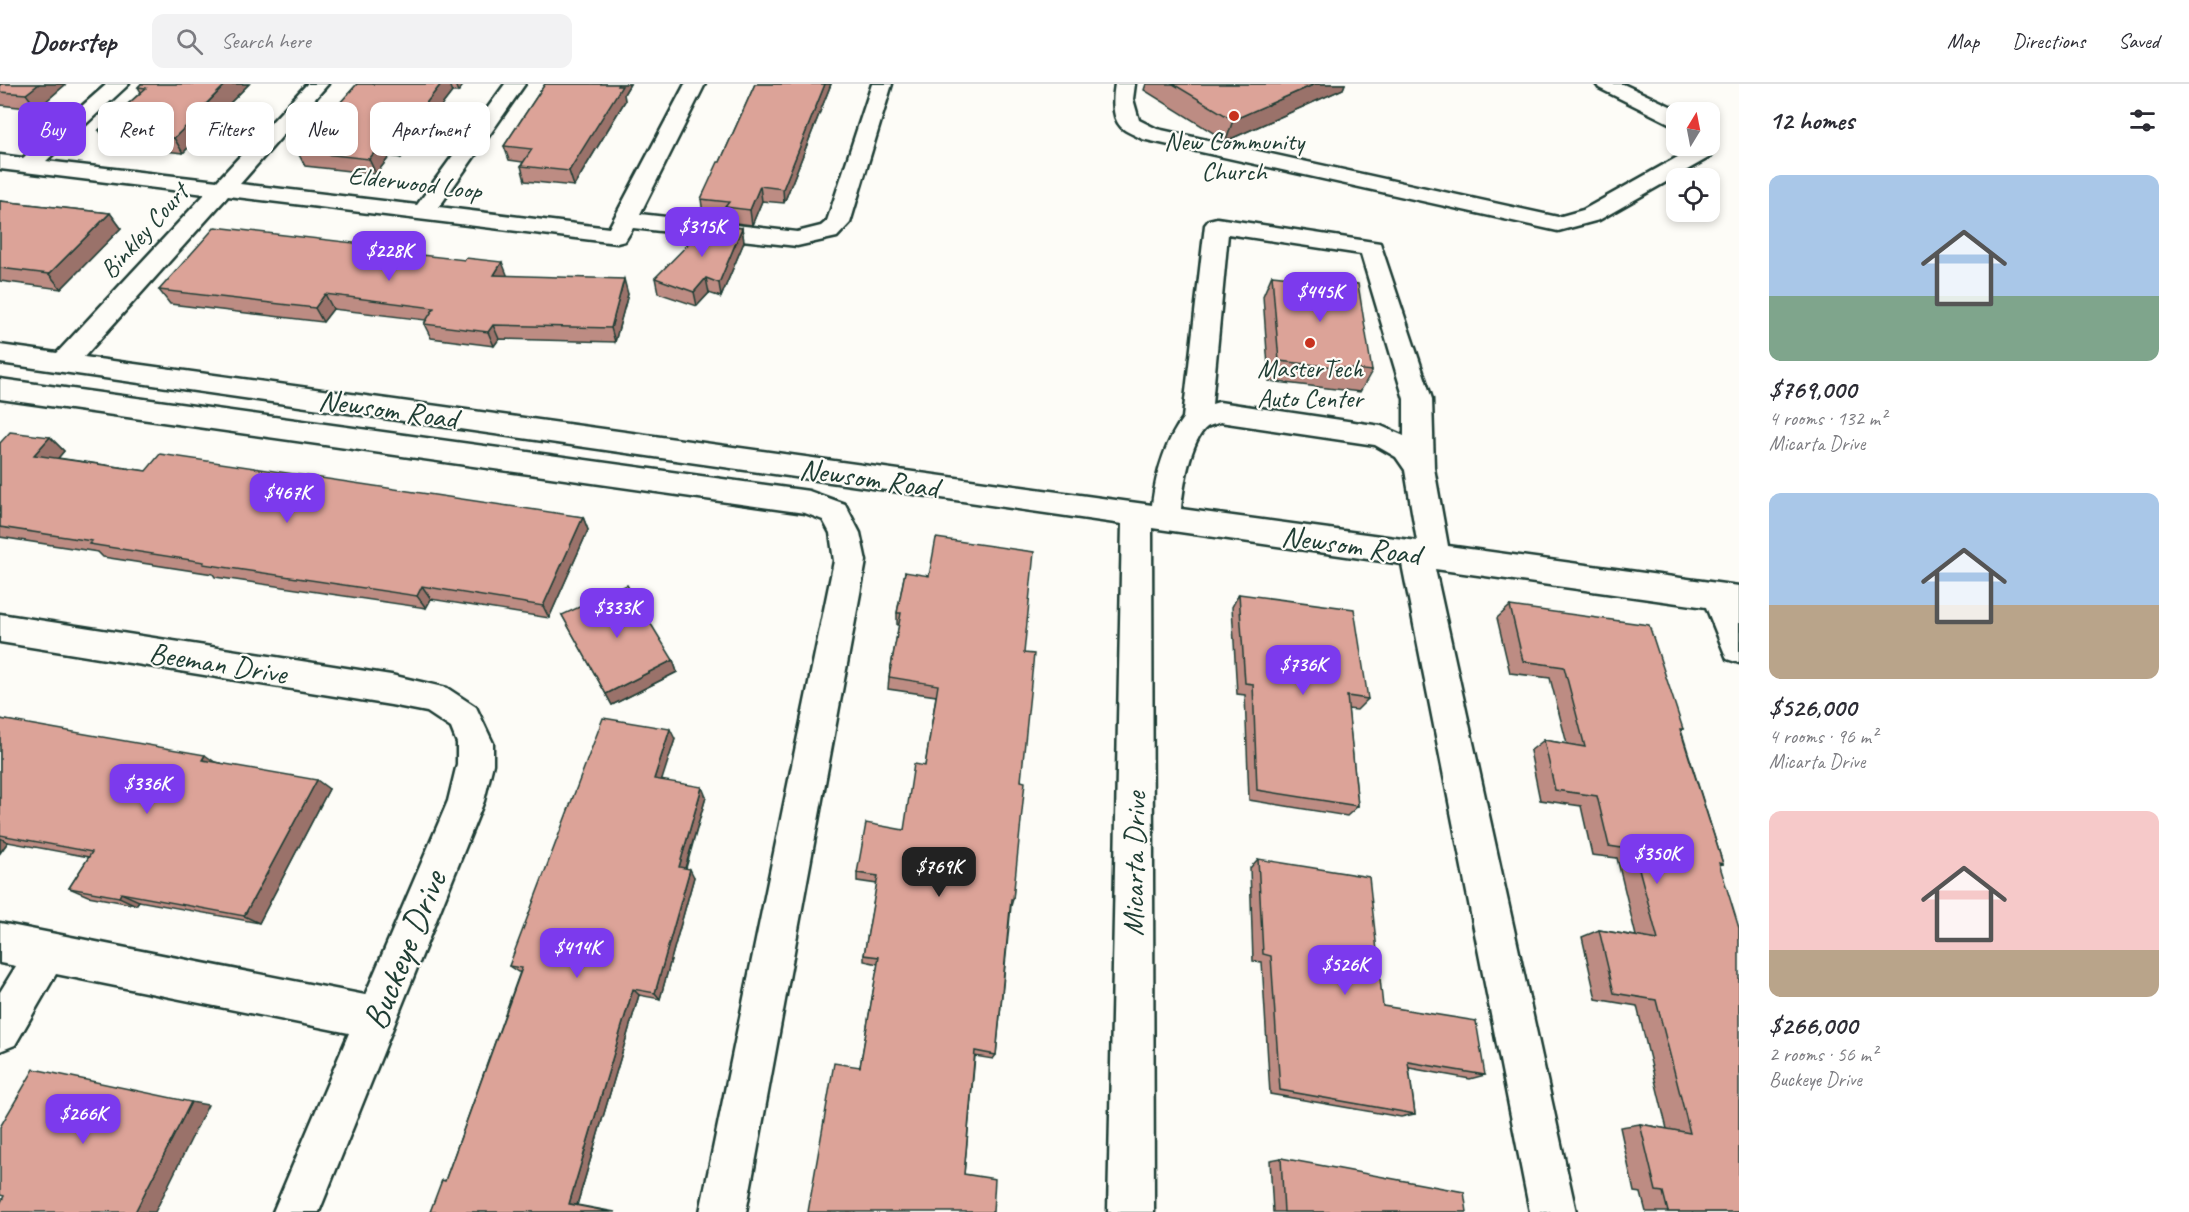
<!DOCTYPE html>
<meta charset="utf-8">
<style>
body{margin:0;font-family:Caveat,sans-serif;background:#f2f2f3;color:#2b2b33;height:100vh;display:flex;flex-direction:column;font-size:22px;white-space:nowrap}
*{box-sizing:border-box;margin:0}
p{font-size:20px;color:#7c7c81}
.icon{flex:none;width:33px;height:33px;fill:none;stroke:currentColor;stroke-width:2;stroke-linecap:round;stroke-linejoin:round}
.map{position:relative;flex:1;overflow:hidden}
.drawer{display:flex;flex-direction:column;background:#fff;width:450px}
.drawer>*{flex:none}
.banner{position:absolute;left:18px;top:18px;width:570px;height:54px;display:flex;gap:12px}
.needle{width:39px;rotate:10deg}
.fabs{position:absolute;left:1666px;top:18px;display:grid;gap:12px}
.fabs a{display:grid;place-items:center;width:54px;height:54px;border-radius:12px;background:#fff;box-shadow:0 3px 9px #0003;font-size:30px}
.price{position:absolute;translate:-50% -51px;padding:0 14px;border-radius:12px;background:#7c3aed;color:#fff;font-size:20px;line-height:39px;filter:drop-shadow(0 2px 3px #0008)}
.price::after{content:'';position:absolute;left:50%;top:36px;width:18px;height:14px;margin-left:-9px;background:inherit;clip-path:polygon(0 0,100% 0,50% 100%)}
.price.selected{background:#222;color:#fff}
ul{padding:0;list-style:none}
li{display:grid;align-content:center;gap:12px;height:318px;padding:0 30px}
li span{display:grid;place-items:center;height:186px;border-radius:12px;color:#555}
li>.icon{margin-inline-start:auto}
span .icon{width:108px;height:108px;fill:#fffc;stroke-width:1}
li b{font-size:26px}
h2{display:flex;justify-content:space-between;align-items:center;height:72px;padding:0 30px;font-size:26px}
.pill{padding:0 21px;border-radius:12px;background:#fff;box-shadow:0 3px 9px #0003;font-size:21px;line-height:54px}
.pill.selected{background:#7c3aed;color:#fff}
header{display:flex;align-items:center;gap:36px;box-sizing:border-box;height:84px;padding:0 30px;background:#fff;border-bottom:2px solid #e1e1e2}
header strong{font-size:28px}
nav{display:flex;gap:33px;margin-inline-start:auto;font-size:21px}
.search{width:420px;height:54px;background:#f2f2f3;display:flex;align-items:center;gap:15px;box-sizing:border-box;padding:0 21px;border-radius:12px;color:#7c7c81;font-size:22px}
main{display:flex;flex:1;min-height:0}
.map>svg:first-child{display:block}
</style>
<header>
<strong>Doorstep</strong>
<div class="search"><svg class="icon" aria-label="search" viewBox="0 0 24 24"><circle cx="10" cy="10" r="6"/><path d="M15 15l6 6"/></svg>Search here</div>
<nav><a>Map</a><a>Directions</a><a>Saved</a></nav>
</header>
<main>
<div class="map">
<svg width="1739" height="1128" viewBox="0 0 1739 1128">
<rect width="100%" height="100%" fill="#fdfcf7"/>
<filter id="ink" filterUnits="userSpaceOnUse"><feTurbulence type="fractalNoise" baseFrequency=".0167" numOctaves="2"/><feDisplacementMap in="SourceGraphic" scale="12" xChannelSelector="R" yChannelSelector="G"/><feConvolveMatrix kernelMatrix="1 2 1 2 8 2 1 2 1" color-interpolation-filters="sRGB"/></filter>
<g filter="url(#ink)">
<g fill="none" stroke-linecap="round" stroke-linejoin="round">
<g stroke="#1f3d34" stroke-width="5">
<g id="minor">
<path d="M 107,0 L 129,0 L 46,77 L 217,97 L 307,0 L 328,0 L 240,100 L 417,121 L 505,0 L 525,0 L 439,123 L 609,144 L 685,0 L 705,0 L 640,130 L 797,148 L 821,142 L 827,137 L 872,0 L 892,0 L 850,139 L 837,153 L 797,162 L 633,144 L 625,157 L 617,159 L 228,112 L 84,273 L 1152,421 C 1156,390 1164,360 1183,334 L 1205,141 L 1209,136 L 1217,134 L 1380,159 L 1432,315 L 1434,384 L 1448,462 L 1739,502 L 1739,579 L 1727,575 L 1706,523 L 1435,485 L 1576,1128 L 1530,1128 L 1402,480 L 1152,444 L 1154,1128 L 1108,1128 L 1122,440 L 0,279 L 0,261 L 57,269 L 205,110 L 0,85 L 0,71 L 23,74 ZM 1228,150 L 1361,170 L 1404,315 L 1404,352 L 1381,342 L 1219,318 L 1212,320 ZM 1220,338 L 1375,361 L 1396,373 L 1405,386 L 1417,457 L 1181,425 C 1183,405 1190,356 1207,343 C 1210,341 1217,340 1220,338 Z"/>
<path d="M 1115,0 L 1135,0 L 1133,15 L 1139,36 L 1157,45 L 1558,133 L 1583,126 L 1692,65 L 1692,62 L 1710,62 L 1710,57 L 1714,62 L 1710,73 L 1599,136 L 1558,147 L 1142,55 C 1136,51 1126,48 1121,43 C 1111,33 1113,12 1115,0 Z"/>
<polygon points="1596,0 1623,0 1683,28 1677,28 1677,40 1669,39 1599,4"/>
<polygon points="0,295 809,407 845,420 860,449 866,477 746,1128 700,1128 834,477 830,449 823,436 805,429 0,315"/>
<polygon points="0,530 391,591 447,604 476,623 493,659 493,680 484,717 319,1128 273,1128 349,949 56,890 15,961 0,967 0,908 16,882 0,879 0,839 365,911 448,717 457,680 457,659 451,644 427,628 391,621 0,558"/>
</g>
</g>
<use href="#minor" fill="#fdfcf7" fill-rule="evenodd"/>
</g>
<g fill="#bd8c83" stroke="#1f3d34" stroke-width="1.5">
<polygon points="0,0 66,0 37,25 0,21"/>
<polygon points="141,0 249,0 215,34 216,35 183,69 109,61 99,46 141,8 138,3"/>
<polygon points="357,0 464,0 458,8 452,8 401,74 390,72 376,90 305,82 297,67"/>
<polygon points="545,0 630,0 624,10 625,17 574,102 525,97 521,82 523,78 509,76 504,62"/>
<polygon points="755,0 831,0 784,119 762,117 752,141 727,138 726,132 703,130 701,115 720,78"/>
<polygon points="1146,0 1345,0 1343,5 1226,57 1144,6"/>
<polygon points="0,117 110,129 121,144 61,205 0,197"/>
<polygon points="742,144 744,158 721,213 709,209 697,222 658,209 655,194"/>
<polygon points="365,165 508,192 628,210 615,258 499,255 494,262 431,254 424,240 426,236 333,225 323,238 170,220 159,206"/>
<polygon points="1272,191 1372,287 1360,308 1269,297 1263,212"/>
<polygon points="50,353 64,367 58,374 146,387 583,433 588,446 549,534 431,515 426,524 215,493 213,490 103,473 98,468 0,453 0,359"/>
<polygon points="905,488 1024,569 1021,697 1013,815 1011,822 996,971 993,975 975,972 964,1090 993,1128 860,983 878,880 864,877 864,871 877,800 857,797 857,789 904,746 925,682 936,612 888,605 889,593 899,541 897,541 897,529"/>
<polygon points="1239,510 1368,615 1357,626 1348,625 1358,722 1347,732 1249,716 1245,611 1237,610 1232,523"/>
<polygon points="1510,522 1683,645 1681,646 1723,780 1719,781 1739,1128 1646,1128 1641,1109 1634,1108 1620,1043 1640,1040 1667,1045 1637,922 1596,915 1582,853 1599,846 1636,852 1617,774 1592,771 1581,722 1540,716 1530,667 1544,656 1567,660 1550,594 1510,589 1497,534"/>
<polygon points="562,531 673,576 677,588 612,621"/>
<polygon points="0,635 215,678 329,705 259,839 139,817 136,821 88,812 69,804 89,773 8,758 0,769"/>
<polygon points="675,655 661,696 706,713 686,784 694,793 660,915 639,911 577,1121 615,1128 430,1128 445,1097 520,888 518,888 509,882"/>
<polygon points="1258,775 1383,922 1485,991 1470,995 1409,984 1415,1030 1401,1033 1270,1010 1262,878 1253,877 1250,784"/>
<polygon points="1281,1074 1467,1128 1273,1128 1270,1076"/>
</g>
<g fill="#9a726a" stroke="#1f3d34" stroke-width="1.5">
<polygon points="39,0 66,0 37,25 26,10"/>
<polygon points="226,0 249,0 215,34 216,35 183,69 174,54"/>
<polygon points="441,0 449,0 452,8 401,74 395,59"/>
<polygon points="455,0 464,0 458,8"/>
<polygon points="618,0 630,0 624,10 625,17 574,102 569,87"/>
<polygon points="825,0 831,0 784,119 783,105"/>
<polygon points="1315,0 1345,0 1343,5 1226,57 1233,36"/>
<polygon points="383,58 390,72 376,90 369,75"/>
<polygon points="760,102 762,117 752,141 750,126"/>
<polygon points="110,129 121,144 61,205 49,190"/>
<polygon points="742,144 744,158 721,213 719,199"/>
<polygon points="502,178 508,193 494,191"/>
<polygon points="706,194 709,209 697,222 694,208"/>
<polygon points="624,195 628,210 615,258 611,244"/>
<polygon points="325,210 333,225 323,238 315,224"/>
<polygon points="493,241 499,255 494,262 488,248"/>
<polygon points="50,353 64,367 49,385 34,371"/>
<polygon points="583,433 588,446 549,534 543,522"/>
<polygon points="422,502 431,515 426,524 417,512"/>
<polygon points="673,576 677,588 612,621 606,610"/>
<polygon points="670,645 675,655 659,705 654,695"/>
<polygon points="205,671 219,681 202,676"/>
<polygon points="317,696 329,705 259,839 244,832"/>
<polygon points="702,703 706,713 683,791 679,783"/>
<polygon points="0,754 8,758 0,769"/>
<polygon points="690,785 694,793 660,915 655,909"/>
<polygon points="121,809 139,817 136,821 119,813"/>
<polygon points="633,905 639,911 577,1121 569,1120"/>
<polygon points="191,1018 208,1021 155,1128 135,1128"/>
</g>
<g fill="#dca398" stroke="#1f3d34" stroke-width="1.5">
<polygon points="0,0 39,0 26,10 0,8"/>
<polygon points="141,0 226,0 205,21 208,21 174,54 99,46 146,4 138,3"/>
<polygon points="357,0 441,0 395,59 383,58 369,75 297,67"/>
<polygon points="545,0 618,0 617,2 622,2 569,87 521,82 532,65 504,62"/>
<polygon points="755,0 825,0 783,105 760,102 750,126 725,123 729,118 701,115 718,78 720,78"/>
<polygon points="1173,0 1315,0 1233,36"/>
<polygon points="0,117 110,129 49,190 0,184"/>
<polygon points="708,140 742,144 719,199 706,194 694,208 655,194"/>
<polygon points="215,143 363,160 359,164 465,176 466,174 502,178 494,191 624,195 611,244 493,241 488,248 424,240 434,224 325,210 315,224 159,206"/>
<polygon points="1272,191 1358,200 1372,287 1279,277"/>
<polygon points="10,348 50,353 34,371 146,387 160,370 583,433 543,522 422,502 417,512 203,480 204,478 89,460 92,457 0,443 0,359"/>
<polygon points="936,454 1034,468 1024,569 1034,570 1021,697 1025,698 1013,815 1011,815 996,971 975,967 964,1090 995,1095 993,1128 808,1128 834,979 860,983 879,873 864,871 878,792 857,789 866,739 904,746 914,680 925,682 938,601 889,593 901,529 897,529 905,488 929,492"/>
<polygon points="627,501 673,576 606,610 562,531"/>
<polygon points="1239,510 1354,525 1368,615 1347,612 1358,722 1257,706 1253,600 1245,599"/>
<polygon points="1510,522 1649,541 1683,645 1680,645 1723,780 1719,779 1739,844 1739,1128 1668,1128 1663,1108 1656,1107 1640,1040 1690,1049 1656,916 1614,909 1599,846 1658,856 1634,766 1609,762 1597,712 1555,706 1544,656 1585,663 1564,583 1523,577"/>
<polygon points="603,634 670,645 654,695 702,703 679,783 690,785 655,909 633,905 569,1120 611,1128 430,1128 442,1096 445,1097 522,884 509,882"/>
<polygon points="0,635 205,671 202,676 317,696 244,832 121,809 119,813 69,804 92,768 0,751"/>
<polygon points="1258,775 1369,793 1383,922 1476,937 1485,991 1408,978 1415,1030 1280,1006 1271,872 1263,870"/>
<polygon points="34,985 191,1018 135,1128 0,1128 0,1120 4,1112 0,1111 0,1043"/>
<polygon points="1281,1074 1464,1108 1467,1128 1284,1128"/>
</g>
</g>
<g fill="#c8321e" stroke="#fdfcf7" stroke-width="2">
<circle cx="1234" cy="32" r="6"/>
<circle cx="1310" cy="259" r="6"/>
</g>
<g text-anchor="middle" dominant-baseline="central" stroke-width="4.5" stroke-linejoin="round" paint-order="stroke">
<g font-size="26" fill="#1f3d34" stroke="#fdfcf7">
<text x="1234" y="57">New Community<tspan x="1234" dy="30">Church</tspan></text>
<text x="1310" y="284">MasterTech<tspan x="1310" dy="30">Auto Center</tspan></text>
</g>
<g font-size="26" fill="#1f3d34" stroke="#fdfcf7">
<text transform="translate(415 99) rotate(7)">Elderwood Loop</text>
<text transform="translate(144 147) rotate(-48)">Binkley Court</text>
</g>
<g font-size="30" fill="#1f3d34" stroke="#fdfcf7">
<text transform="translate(388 325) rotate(8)">Newsom Road</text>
<text transform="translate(869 394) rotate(8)">Newsom Road</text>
<text transform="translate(1351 461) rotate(8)">Newsom Road</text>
<text transform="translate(218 579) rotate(9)">Beeman Drive</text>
<text transform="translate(1134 780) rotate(-89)">Micarta Drive</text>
</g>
<g font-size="36" fill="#1f3d34" stroke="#fdfcf7">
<text transform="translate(404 866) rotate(-68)">Buckeye Drive</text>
</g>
</g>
</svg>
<div class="fabs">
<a><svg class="needle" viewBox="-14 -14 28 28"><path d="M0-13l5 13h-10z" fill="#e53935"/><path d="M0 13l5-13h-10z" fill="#7c7c81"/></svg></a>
<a><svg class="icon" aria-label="locate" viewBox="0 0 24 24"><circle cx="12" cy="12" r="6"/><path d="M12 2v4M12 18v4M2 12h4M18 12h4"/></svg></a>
</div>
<b class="price" style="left:702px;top:174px">$315K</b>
<b class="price" style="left:389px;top:198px">$228K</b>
<b class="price" style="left:1320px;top:239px">$445K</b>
<b class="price" style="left:287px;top:440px">$467K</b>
<b class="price" style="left:617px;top:555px">$333K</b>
<b class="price" style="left:1303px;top:612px">$736K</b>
<b class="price" style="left:147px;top:731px">$336K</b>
<b class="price" style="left:1657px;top:801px">$350K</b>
<b class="price selected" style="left:939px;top:814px">$769K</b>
<b class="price" style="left:577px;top:895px">$414K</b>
<b class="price" style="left:1345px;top:912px">$526K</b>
<b class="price" style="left:83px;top:1061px">$266K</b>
<div class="banner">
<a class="pill selected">Buy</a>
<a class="pill">Rent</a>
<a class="pill">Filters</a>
<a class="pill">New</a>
<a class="pill">Apartment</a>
</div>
</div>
<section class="drawer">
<h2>12 homes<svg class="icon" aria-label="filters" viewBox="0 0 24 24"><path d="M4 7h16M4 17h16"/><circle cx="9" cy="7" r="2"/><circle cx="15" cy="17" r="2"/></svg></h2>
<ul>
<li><span style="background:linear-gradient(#a9c7e8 65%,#7fa58c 0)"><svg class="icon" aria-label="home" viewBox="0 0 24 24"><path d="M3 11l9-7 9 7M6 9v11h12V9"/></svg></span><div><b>$769,000</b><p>4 rooms · 132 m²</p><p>Micarta Drive</p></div></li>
<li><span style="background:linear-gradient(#a9c7e8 60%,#b9a48a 0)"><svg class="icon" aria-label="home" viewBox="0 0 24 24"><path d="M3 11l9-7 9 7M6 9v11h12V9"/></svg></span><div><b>$526,000</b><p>4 rooms · 96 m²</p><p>Micarta Drive</p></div></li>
<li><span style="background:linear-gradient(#f6c9c9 75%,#b9a48a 0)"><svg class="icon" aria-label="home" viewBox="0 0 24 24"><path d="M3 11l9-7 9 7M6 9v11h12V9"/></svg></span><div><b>$266,000</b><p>2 rooms · 56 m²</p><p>Buckeye Drive</p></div></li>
</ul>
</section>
</main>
